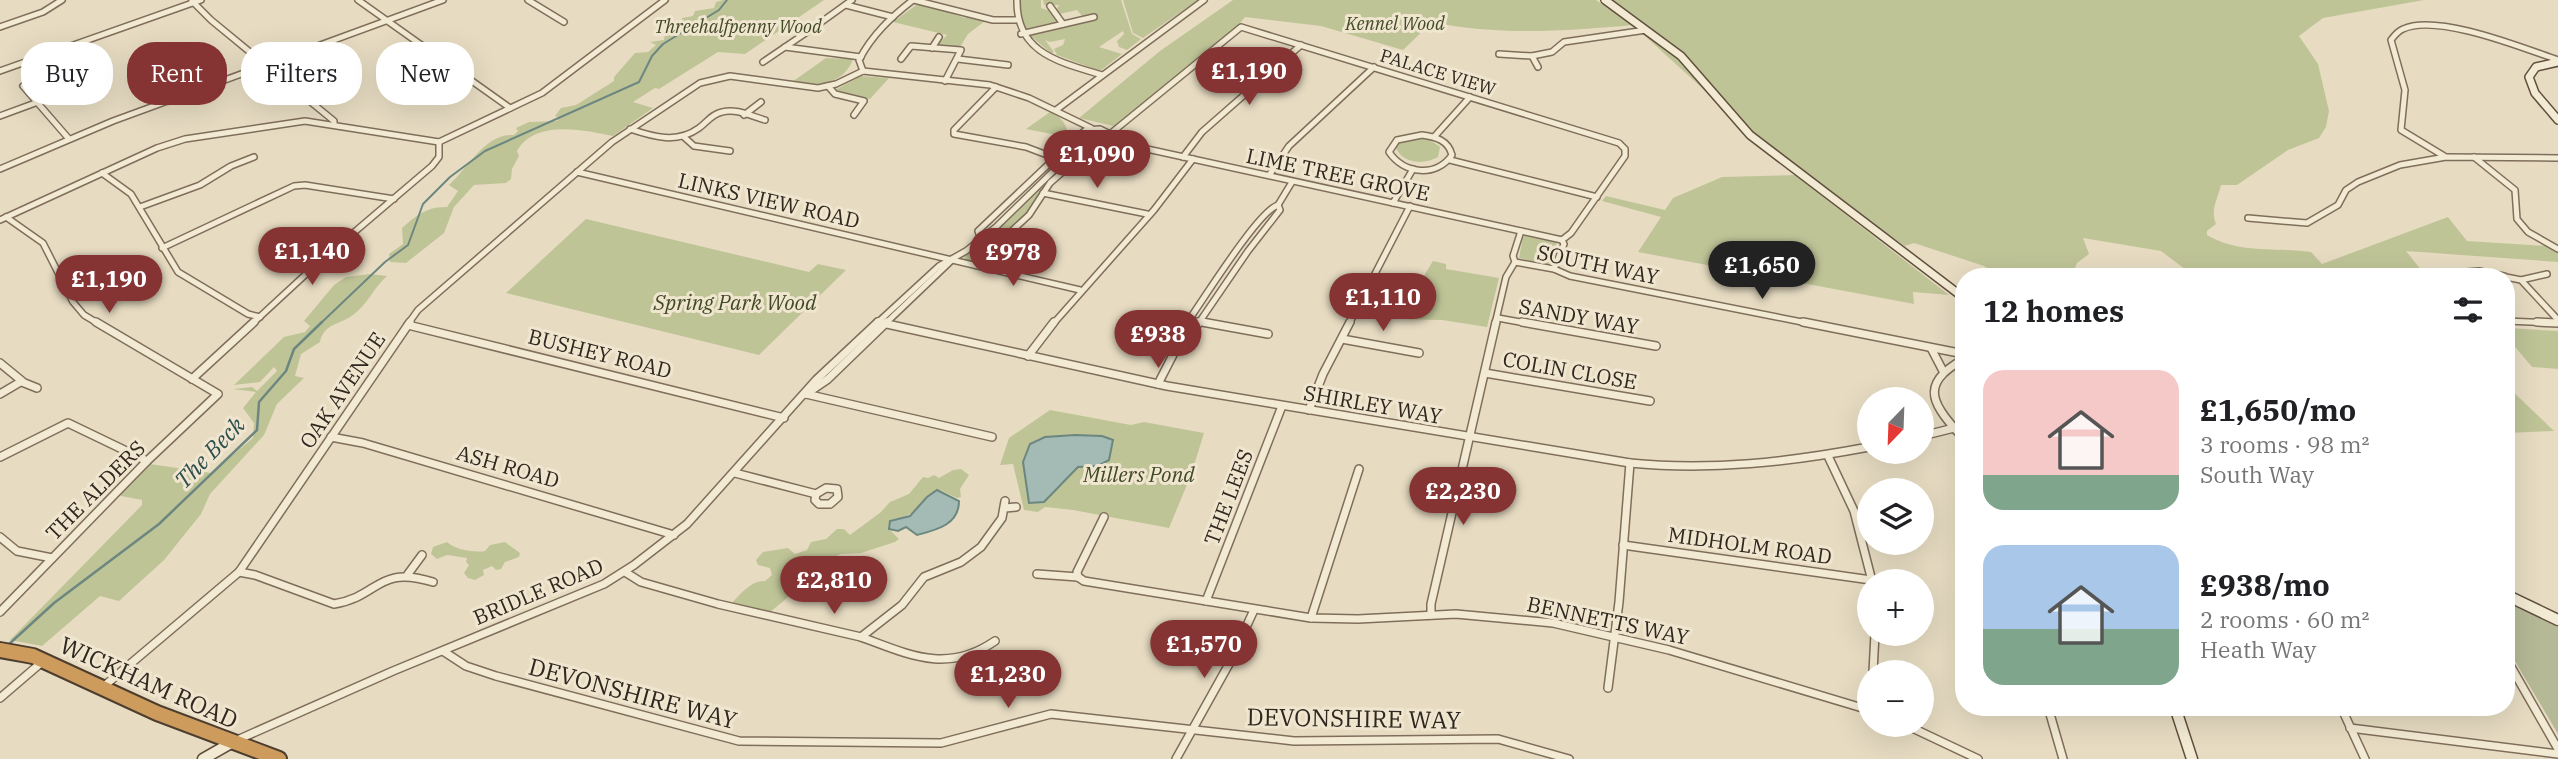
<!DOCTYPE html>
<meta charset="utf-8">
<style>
body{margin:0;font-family:"IBM Plex Serif",serif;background:#f6f6f6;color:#202124;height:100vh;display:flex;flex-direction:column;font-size:26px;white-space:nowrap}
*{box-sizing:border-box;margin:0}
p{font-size:23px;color:#757577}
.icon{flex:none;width:38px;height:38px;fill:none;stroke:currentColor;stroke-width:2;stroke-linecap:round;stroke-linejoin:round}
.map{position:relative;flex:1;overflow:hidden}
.sheet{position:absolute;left:1955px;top:268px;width:560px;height:448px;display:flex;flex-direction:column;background:#fff;border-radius:28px;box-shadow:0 7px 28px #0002}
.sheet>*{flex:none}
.guide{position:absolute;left:21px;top:42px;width:665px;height:63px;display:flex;gap:14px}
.needle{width:46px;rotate:203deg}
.buttons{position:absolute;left:1857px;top:387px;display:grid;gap:14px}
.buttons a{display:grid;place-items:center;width:77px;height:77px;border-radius:50%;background:#fff;box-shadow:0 7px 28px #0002;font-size:35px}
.price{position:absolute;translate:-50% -60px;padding:0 16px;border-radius:24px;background:#863334;color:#fff;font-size:23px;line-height:46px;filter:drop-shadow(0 2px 4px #0008)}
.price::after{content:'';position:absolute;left:50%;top:42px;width:21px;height:16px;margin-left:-10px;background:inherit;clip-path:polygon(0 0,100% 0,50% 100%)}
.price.active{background:#222;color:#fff}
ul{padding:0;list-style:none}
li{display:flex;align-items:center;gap:21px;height:175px;padding:0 28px}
li span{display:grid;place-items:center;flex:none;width:196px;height:140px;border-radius:21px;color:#555}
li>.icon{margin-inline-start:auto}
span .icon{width:84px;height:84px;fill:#fffc;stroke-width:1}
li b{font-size:30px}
h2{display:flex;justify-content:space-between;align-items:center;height:84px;padding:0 28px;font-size:30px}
.pill{padding:0 24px;border-radius:28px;background:#fff;box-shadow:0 7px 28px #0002;font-size:24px;line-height:63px}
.pill.active{background:#863334;color:#fff}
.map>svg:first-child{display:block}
</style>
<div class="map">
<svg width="2558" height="759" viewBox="0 0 2558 759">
<rect width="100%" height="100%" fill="#e7dcc2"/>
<g fill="#bfc497">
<path d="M 723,0 L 824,0 L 745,54 L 718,52 L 659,89 L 655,88 L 633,102 L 653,108 L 613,136 C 584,130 535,119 517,151 L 519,156 L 512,169 L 511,179 L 506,183 L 474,185 L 454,207 L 444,233 L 406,263 L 390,262 L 389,254 L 403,244 L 402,228 C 416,215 428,206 447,207 L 458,191 L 449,185 C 468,168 485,133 514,135 L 518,131 L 516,128 L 529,122 L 557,121 L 559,118 L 555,116 L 561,108 L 576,105 L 614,81 L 614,77 L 635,53 L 648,52 L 656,45 L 650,42 L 664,40 L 666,28 L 683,23 L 682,18 L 693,16 L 695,11 L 714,8 L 716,2 Z"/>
<polygon points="1021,0 1041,0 1041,8 1051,11 1059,21 1024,29 1020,10"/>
<polygon points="1043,0 1121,0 1132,34 1141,39 1127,50 1119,47 1117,41 1124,34 1123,31 1099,47 1122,54 1100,71 1057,55 1054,49 1063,45 1065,39 1050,42 1045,40 1054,52 1051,53 1028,34 1097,20 1093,15 1083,17 1077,10 1060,14 1057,9 1059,5 1044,5"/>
<polygon points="1123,0 1198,0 1143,38 1133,33"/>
<path d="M 1233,0 L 1596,0 L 1628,22 L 1605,0 L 2424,0 L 2323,18 L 2299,36 L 2318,64 L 2329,111 L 2326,127 L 2319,138 L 2288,150 L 2237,185 L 2221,185 C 2218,198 2210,210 2216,224 L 2207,231 L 2207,235 C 2238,254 2276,247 2311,252 L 2322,264 L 2448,217 L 2467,241 L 2546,246 L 2558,252 L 2558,262 L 2406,251 L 2426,276 L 2194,276 L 2161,251 L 2083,238 L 2089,254 L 2077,263 L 2072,276 L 1985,276 L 1990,270 L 1984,266 L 1914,243 L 1905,246 L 1782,161 L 1633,25 C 1567,31 1497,36 1432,22 L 1403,50 L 1321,26 L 1245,17 L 1236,28 L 1118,127 L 1079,118 L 1160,51 Z"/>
<polygon points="919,3 965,18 968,16 985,21 968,34 960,47 940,46 937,45 947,35 893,22"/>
<path d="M 826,58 L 853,59 C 843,86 816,86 792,82 Z"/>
<polygon points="861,76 889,78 870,99 835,90"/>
<path d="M 1050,112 C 1060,116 1069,125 1067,137 L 1026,129 Z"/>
<path d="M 1415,136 L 1427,138 L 1440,147 L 1438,157 C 1424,165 1403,164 1396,148 L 1397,144 Z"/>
<polygon points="1795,175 1949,295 1913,292 1914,304 1638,252 1661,217 1602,201 1606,196 1665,210 1673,198 1722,177"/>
<polygon points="1041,187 1044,187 1031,210 977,261 965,261 964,257"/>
<polygon points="586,219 809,272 818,264 846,270 759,355 506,293"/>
<polygon points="1530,234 1557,242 1549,266 1519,258 1523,237"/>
<polygon points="1433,261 1446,264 1446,269 1499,278 1487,327 1442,320 1397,319"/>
<path d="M 370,274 L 387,276 C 374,287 368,304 353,315 C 340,325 324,323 320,342 L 301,354 L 295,376 L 304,378 L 277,404 L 264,435 L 210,494 L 201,514 L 164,560 L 119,601 L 100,596 L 42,646 L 10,640 L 142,505 L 142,500 L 121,496 L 121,492 L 150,464 L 211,473 L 253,438 L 254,423 L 243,408 L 256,392 L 233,389 L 252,387 L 257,391 L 277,371 L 274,367 L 260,382 L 234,385 L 284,337 L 305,332 L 310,326 L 304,321 L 334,285 L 346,277 Z"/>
<polygon points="2506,328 2558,331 2558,369 2532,367 2506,336"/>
<polygon points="2506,385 2554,431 2506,433"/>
<polygon points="1050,410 1131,425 1144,422 1204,433 1191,475 1169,528 1073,510 1045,507 1038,512 1024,510 1013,464 1000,465 1009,438"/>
<path d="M 961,469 L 969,475 L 960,489 L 961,497 L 957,498 L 940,490 C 924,501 915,516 895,519 L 889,529 L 899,539 L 895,542 L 861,553 L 841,554 L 834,557 L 818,577 L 804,584 L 769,613 L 732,603 C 741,593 752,580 765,581 L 772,575 L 770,568 L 758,565 L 756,560 L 763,552 L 788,548 L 795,554 L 807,550 L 811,542 L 826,539 L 837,529 L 844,529 L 850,535 L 881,512 L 890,502 L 909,494 L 923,477 L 928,478 L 934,475 L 939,478 L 953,470 Z"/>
<path d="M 447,542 C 454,549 473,553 485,551 L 490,545 L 505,542 L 520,553 L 519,557 L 505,562 L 501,569 L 496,570 L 492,566 L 483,570 L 484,575 L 475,580 L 468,578 L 464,573 L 469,565 L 466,562 L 467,558 L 447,555 L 437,559 L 431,554 L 433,547 Z"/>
</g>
<polygon fill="#b5b996" points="2506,601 2558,627 2558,734 2506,646 2506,612 2511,612"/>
<g fill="#a3bbb4" stroke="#6c8780" stroke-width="2">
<polygon points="1075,435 1102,436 1113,440 1109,460 1098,466 1078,467 1044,502 1029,503 1023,462 1030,444 1045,437"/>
<path d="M 937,490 L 959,501 C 959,525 936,530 917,535 L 906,527 L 898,531 L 889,529 L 890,521 L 910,516 L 927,497 Z"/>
</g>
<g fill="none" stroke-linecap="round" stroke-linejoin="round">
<polyline stroke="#6c8780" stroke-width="2" points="320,324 385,262 408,245 423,204 450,177 485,151 639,82 652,56 663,44 719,10 727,0"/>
<polyline stroke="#6c8780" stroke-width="2.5" points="7,646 54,603 159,524 257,430 259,402 286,371 294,349 322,322"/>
<g stroke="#7f6e5b" stroke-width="8">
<g id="street-far1">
<polyline points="358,0 510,108"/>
<polyline points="528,0 564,22"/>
<polyline points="914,0 993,20 1016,20"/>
<path d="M 1017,0 C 1016,53 1059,62 1102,75"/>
<polyline points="192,1 211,20 334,121 334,125"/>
<polyline points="846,5 893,17"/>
<polyline points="1050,6 1063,24"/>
<polyline points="820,23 852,0"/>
<polyline points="0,27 43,12 62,0"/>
<polyline points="1021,34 1094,17"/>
<polyline points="785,47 861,57"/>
<polyline points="932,48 939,37"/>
<polyline points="1499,54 1532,56 1552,52 1564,42 1646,30"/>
<polyline points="1532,56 1538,67"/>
<polyline points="901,59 911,46 961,50 945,81"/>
<polyline points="958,59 1008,65"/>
<polyline points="763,62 816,26"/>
<polyline points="0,71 201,0"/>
<polyline points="140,71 169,101"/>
<polyline points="863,71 990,85 1029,98 1091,128"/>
<path d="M 863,71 L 859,60 C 872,35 891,17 913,0"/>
<polyline points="23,86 69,139"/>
<polyline points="828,86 835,94 864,101 854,115"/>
<polyline points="996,87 954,130 954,134 1026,147 1063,161"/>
<polyline points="1056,110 1204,0"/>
<polyline points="744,115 761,102"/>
<polyline points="0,116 38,102"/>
<path d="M 630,129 C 654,137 677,144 699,128 C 707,122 712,114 722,112 C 736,108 751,116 765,120"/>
<polygon points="1100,129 1110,134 1108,139 1093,146 1079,146 1074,139 1086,130"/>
<polyline points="1110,134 1241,27 1619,143 1625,149 1625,156 1571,233 1562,240 1564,244 1554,269"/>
<path d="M 1422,135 C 1436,137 1448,140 1452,155 C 1436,178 1404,174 1389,152 L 1397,140 Z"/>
<polyline points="684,137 694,146 730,151"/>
<polyline points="1434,137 1470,97"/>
<polyline points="1106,140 1562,240"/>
<polyline points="439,142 542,93 665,0"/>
<path d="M 2444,156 L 2401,130 L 2405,90 L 2391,40 C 2394,36 2398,31 2403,29 C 2437,13 2523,48 2558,60"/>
<polyline points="1183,157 1202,132 1301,45"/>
<polyline points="2474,157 2515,190 2517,219 2528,232 2558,249"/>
<polyline points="1450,160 1597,197"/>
<polyline points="0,169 113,121 443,0"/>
<polyline points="577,172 1080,290"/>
<polyline points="102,173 131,194 178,272 248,314 260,317"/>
<polyline points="1270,174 1289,146 1374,67"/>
<polyline points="1043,193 1147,214"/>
<polyline points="1393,203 1413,169"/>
<polyline points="140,207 200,185 231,166 254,157"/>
<polyline points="6,217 43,243 73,302 84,315 99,324"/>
<polyline points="2248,218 2307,223 2338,205 2346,190 2358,182 2400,165 2446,157 2558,158"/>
<polyline points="0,220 157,148 185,139 305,121 439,142"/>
<polyline points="269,239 335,249"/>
<polyline points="981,240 978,231 1073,141"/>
<polyline points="162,248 294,186 305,185 394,199"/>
<polyline points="1515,262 1554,269 1570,276 1812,324"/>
<polyline points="975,265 1029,215 1050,183 1083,154 1086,147"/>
<polyline points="2454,273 2479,271 2504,276"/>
<polyline points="2506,277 2521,280 2558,320"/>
<polyline points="2521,280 2547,274"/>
<polyline points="1498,318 1531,324"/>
<polyline points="1190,320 1212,324"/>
<polyline points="2506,321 2558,323"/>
<polyline points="877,322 886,324"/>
<polyline points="252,324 318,263 432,166 439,157 439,142"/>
<polyline points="408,324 418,310 612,142 700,83 730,76 818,88 836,84 863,71"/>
<polyline points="876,324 939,266 966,251 996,227 1079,146"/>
<polyline points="885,324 952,260"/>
<polyline points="1053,324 1154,210 1193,159"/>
<path d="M 1186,324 C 1202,302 1258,211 1278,205 L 1292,182"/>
<polyline points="1198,324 1248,251 1280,210 1278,205"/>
<polyline points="1349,324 1410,206"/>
<polyline points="1495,324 1506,277 1515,262 1513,256 1521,231"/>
</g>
</g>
<g stroke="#7f6e5b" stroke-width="10">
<g id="street">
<path d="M 878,322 L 1167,386 L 1630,463 C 1711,471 1789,462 1869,447"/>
<polyline points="1202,322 1268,334"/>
<polyline points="1522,322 1656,346"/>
<polyline points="1803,322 1964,354"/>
<polyline points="2537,322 2558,323"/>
<polyline points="408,325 784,418"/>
<polyline points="1342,339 1419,353"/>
<polyline points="1178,345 1188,339 1199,322"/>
<polyline points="1931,348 1943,371"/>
<polyline points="1028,356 1054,322"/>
<path d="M 1964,359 C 1916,385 1934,406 1964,439"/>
<polyline points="0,363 22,381 0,394"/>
<polyline points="1485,373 1650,401"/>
<polyline points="192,379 254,322"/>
<polyline points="22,382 37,388"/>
<polyline points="1158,384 1178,345 1178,336 1188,322"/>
<polyline points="806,394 828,379 887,322"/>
<polyline points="806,394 992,437"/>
<polyline points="1309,410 1323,374 1350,322"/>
<polyline points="1922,436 1954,428"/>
<polyline points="331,437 363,443 674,535"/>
<polyline points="1828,456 1854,511 1872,581"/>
<polyline points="0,457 68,423 147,461"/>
<polyline points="735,473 816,494"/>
<polygon points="826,488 837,489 838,497 830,504 819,504 815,500 816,494"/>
<polyline points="1005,508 1016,507"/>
<polyline points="0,537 17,551 52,558"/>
<polyline points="1623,545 1871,580"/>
<path d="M 239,572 L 255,575 L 334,604 C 381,596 376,565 433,582"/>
<polyline points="625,572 641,582 718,604 861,637 902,605 924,577 961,562 981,547 1002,518 1005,501"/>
<polyline points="408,574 422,555"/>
<polyline points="1037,574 1078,577 1084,581 1311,618 1358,619 1456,614 1553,623 1669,650 1869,710"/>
<polyline points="1078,577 1077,572 1104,517"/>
<polyline points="1206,601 1282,406"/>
<polyline points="0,612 147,461 218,394 96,322"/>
<polyline points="1431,615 1431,604 1496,322"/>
<polyline points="1311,618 1359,469"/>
<path d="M 861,637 C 910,655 947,674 995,641"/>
<polyline points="443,651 466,666 496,676 739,741 941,743 1051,714 1294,741 1498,739 1569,759"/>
<polyline points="2506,658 2558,749"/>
<polyline points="1873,672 1875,634"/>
<polyline points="103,687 239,572 410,322"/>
<polyline points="1608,688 1619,602 1630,463"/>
<polyline points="0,698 42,662"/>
<polyline points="2048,707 2063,759"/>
<polyline points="2341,707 2365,759"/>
<polyline points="1904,724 1978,759"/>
<polyline points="2350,728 2558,754"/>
<polyline points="235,741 393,671 604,584 634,565 687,524 816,380 878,322"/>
<polyline points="1176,759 1229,664 1254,610"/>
</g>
</g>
<g stroke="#604f3e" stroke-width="10">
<g id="secondary-far1">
<polyline points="1605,0 1681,56 1750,135 1964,298"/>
<polyline points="2558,62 2536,67 2529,77 2535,93 2558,120"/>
</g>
</g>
<g stroke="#604f3e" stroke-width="13">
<g id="secondary">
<polyline points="2506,595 2558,620"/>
<polyline points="2175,707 2192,759"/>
<polyline points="203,759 231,743"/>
</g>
</g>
<g stroke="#4d3d2f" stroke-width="18">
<polyline id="highway" points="0,650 33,656 157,713 279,759"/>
</g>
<use href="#street-far1" stroke="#f3ead3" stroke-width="5"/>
<use href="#street" stroke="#f3ead3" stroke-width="7"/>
<use href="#secondary-far1" stroke="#f3ead3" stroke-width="7"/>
<use href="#secondary" stroke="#f3ead3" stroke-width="10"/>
<use href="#highway" stroke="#cd9b5c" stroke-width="14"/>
</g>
<g text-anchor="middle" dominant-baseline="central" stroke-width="6" stroke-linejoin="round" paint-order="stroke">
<g font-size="18" font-style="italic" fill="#414a27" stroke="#f0e6d0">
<text x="1395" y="23">Kennel Wood</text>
<text x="738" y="26">Threehalfpenny Wood</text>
</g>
<g font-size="18" fill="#30271e" stroke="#f0e6d0">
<text transform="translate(1438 72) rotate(17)">PALACE VIEW</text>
</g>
<g font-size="21" fill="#30271e" stroke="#f0e6d0">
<text transform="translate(1338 174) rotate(12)">LIME TREE GROVE</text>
<text transform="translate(769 200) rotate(13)">LINKS VIEW ROAD</text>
<text transform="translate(1598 264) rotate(12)">SOUTH WAY</text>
<text transform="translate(1579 316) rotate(10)">SANDY WAY</text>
<text transform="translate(600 353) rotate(14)">BUSHEY ROAD</text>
<text transform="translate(1570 370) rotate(10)">COLIN CLOSE</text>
<text transform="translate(342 390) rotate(-56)">OAK AVENUE</text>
<text transform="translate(1373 404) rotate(10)">SHIRLEY WAY</text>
<text transform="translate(508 466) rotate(16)">ASH ROAD</text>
<text transform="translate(95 490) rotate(-45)">THE ALDERS</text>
<text transform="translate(1228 497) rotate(-69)">THE LEES</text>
<text transform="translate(1750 545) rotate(8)">MIDHOLM ROAD</text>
<text transform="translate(538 591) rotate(-23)">BRIDLE ROAD</text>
<text transform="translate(1608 620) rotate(12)">BENNETTS WAY</text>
</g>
<g font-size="21" font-style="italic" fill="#414a27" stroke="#f0e6d0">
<text x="735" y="302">Spring Park Wood</text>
<text x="1139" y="474">Millers Pond</text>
</g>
<g font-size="23" font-style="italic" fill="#2f4e4c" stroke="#f0e6d0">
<text transform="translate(209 452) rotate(-46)">The Beck</text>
</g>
<g font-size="24" fill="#30271e" stroke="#f0e6d0">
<text transform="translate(149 682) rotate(24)">WICKHAM ROAD</text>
<text transform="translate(633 693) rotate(15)">DEVONSHIRE WAY</text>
<text transform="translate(1354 718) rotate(1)">DEVONSHIRE WAY</text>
</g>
</g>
</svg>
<div class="buttons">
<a><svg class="needle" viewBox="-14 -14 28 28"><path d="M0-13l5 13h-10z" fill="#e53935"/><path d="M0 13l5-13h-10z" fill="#757577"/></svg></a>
<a><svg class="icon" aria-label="layers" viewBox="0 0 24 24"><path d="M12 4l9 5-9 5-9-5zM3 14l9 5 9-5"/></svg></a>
<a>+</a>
<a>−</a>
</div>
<b class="price" style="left:1249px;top:107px">£1,190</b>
<b class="price" style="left:1097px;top:190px">£1,090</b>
<b class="price" style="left:312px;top:287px">£1,140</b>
<b class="price" style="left:1013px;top:288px">£978</b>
<b class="price active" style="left:1762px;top:301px">£1,650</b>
<b class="price" style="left:109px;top:315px">£1,190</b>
<b class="price" style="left:1383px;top:333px">£1,110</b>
<b class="price" style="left:1158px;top:370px">£938</b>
<b class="price" style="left:1463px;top:527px">£2,230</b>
<b class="price" style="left:834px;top:616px">£2,810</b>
<b class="price" style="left:1204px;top:680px">£1,570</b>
<b class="price" style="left:1008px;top:710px">£1,230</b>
<div class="guide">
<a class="pill">Buy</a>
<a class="pill active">Rent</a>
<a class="pill">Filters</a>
<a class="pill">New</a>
</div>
<section class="sheet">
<h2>12 homes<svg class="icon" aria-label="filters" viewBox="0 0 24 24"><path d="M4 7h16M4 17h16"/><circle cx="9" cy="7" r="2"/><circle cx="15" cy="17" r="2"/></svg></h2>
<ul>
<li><span style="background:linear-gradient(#f6c9c9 75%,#7fa58c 0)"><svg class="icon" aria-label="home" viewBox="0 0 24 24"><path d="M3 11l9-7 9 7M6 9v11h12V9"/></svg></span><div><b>£1,650/mo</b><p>3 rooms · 98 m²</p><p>South Way</p></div></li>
<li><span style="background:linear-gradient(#a9c7e8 60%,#7fa58c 0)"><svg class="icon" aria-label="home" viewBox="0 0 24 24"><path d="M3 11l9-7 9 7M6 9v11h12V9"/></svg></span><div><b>£938/mo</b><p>2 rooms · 60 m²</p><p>Heath Way</p></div></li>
</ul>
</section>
</div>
